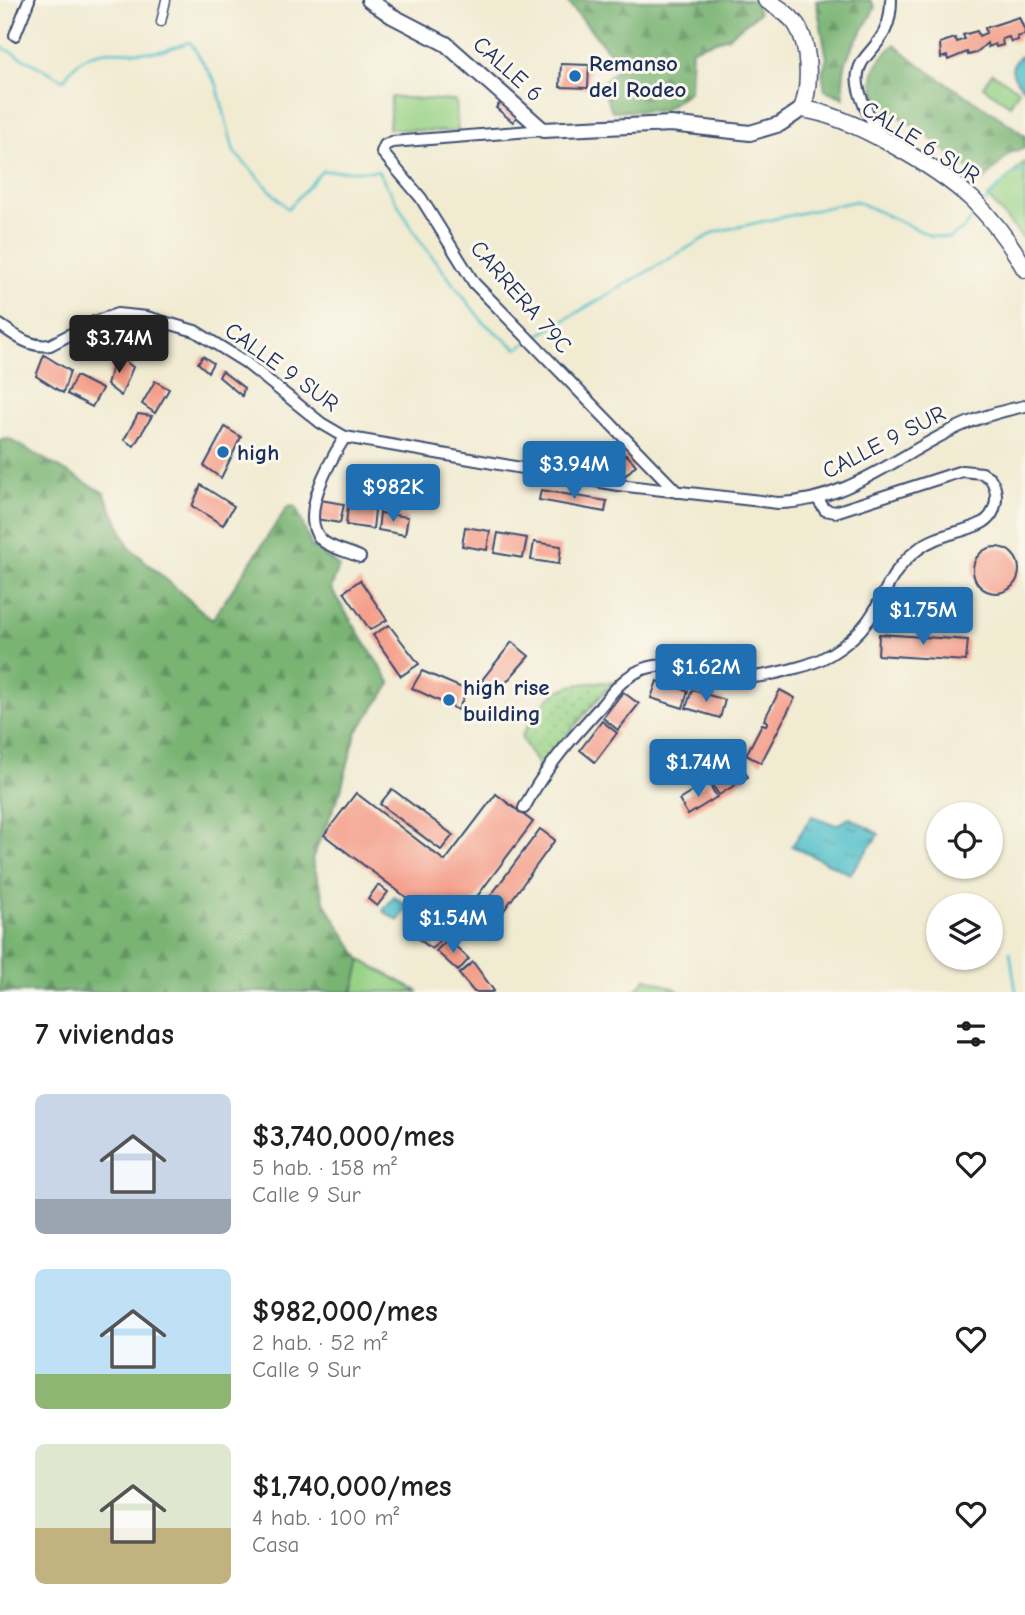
<!DOCTYPE html>
<html lang="es">
<meta charset="utf-8">
<style>
body{margin:0;font-family:"Comic Neue",sans-serif;background:#f2f2f2;color:#202124;height:100vh;display:flex;flex-direction:column;font-size:26px;white-space:nowrap}
*{box-sizing:border-box;margin:0}
p{font-size:23px;color:#757577}
.icon{flex:none;width:38px;height:38px;fill:none;stroke:currentColor;stroke-width:2;stroke-linecap:round;stroke-linejoin:round}
.map{position:relative;height:992px;overflow:hidden}
.panel{display:flex;flex-direction:column;background:#fff;flex:1}
.panel>*{flex:none}
.buttons{position:absolute;left:926px;top:802px;display:grid;gap:14px}
.buttons a{display:grid;place-items:center;width:77px;height:77px;border-radius:50%;background:#fff;box-shadow:0 2px 5px #0004;font-size:35px}
.price{position:absolute;translate:-50% -60px;padding:0 16px;border-radius:7px;background:#1f6fb2;color:#fff;font-size:23px;line-height:46px;filter:drop-shadow(0 2px 4px #0008)}
.price::after{content:'';position:absolute;left:50%;top:42px;width:21px;height:16px;margin-left:-10px;background:inherit;clip-path:polygon(0 0,100% 0,50% 100%)}
.price.selected{background:#222;color:#fff}
ul{padding:0;list-style:none}
li{display:flex;align-items:center;gap:21px;height:175px;padding:0 35px}
li span{display:grid;place-items:center;flex:none;width:196px;height:140px;border-radius:10px;color:#555}
li>.icon{margin-inline-start:auto}
span .icon{width:84px;height:84px;fill:#fffc;stroke-width:1}
li b{font-size:30px}
h2{display:flex;justify-content:space-between;align-items:center;height:84px;padding:0 35px;font-size:30px}
.map>svg:first-child{display:block}
</style>
<div class="map">
<svg width="1025" height="992" viewBox="0 0 1025 992">
<defs>
<pattern id="forest-firs" width="22" height="20" patternUnits="userSpaceOnUse" patternTransform="scale(1.75)"><rect width="22" height="20" fill="#79b473"/><path d="M5 1l3.5 6h-7zM16 11l3.5 6h-7z" fill="#629362"/></pattern>
<pattern id="park-dots" width="8" height="8" patternUnits="userSpaceOnUse" patternTransform="scale(1.75)"><rect width="8" height="8" fill="#97d286"/><path d="M2 2h.1M6 6h.1" fill="none" stroke="#7aab71" stroke-width="1.8" stroke-linecap="round"/></pattern>
<pattern id="water-ripples" width="26" height="14" patternUnits="userSpaceOnUse" patternTransform="scale(1.75)"><rect width="26" height="14" fill="#54c1ca"/><path d="M2 4q2-2 4 0t4 0M15 11q2-2 4 0t4 0" fill="none" stroke="#459da7"/></pattern>
</defs>
<rect width="100%" height="100%" fill="#fbf7ec"/>
<filter id="ink" filterUnits="userSpaceOnUse"><feTurbulence type="fractalNoise" baseFrequency=".0143" numOctaves="2"/><feDisplacementMap in="SourceGraphic" scale="14" xChannelSelector="R" yChannelSelector="G"/><feConvolveMatrix kernelMatrix="1 2 1 2 8 2 1 2 1" color-interpolation-filters="sRGB"/></filter>
<filter id="wash" filterUnits="userSpaceOnUse"><feTurbulence type="fractalNoise" baseFrequency=".00686" numOctaves="4" result="noise"/><feDisplacementMap in="SourceGraphic" scale="28" xChannelSelector="R" yChannelSelector="G"/><feGaussianBlur stdDeviation="1.57" result="paint"/><feColorMatrix in="noise" values="0 0 0 0 0 0 0 0 0 0 0 0 0 0 0 0 0 1.4 0 .05"/><feComposite in="paint" operator="in"/></filter>
<g filter="url(#wash)">
<rect width="100%" height="100%" fill="#f1ebd2"/>
<g fill="#97d286" stroke="#598072" stroke-width="2">
<polygon points="992,73 1019,90 1010,105 983,87"/>
<polygon points="391,97 456,101 458,132 389,129"/>
<polygon points="1025,162 1025,241 988,197"/>
<polygon points="361,960 419,992 353,992"/>
<polygon points="647,978 676,989 679,992 634,992"/>
</g>
<g fill="url(#forest-firs)" stroke="#4a7268" stroke-width="2">
<polygon points="566,0 754,0 759,13 728,37 692,49 690,91 662,111 612,111 600,84 621,66"/>
<path d="M 816,0 L 870,0 L 875,7 C 857,46 839,52 844,98 L 825,90 L 822,73 L 827,58 Z"/>
<path d="M 895,44 C 934,81 983,102 1025,136 L 1025,148 L 1010,153 L 983,181 L 917,128 L 876,102 C 869,73 873,64 895,44 Z"/>
<polygon points="9,439 104,493 129,547 212,620 288,506 296,507 312,547 339,566 331,589 391,684 356,733 341,790 312,859 325,904 361,960 353,992 0,992 0,440"/>
</g>
<path fill="url(#park-dots)" stroke="#598072" stroke-width="2" d="M 613,682 L 539,767 L 521,737 C 549,690 556,683 613,682 Z"/>
<g fill="url(#water-ripples)" stroke="#387894" stroke-width="2">
<path d="M 1025,54 L 1025,89 C 1010,76 1006,64 1025,54 Z"/>
<polygon points="812,816 836,825 850,818 879,834 850,874 792,846"/>
<polygon points="394,896 408,907 398,921 383,911"/>
</g>
<g fill="none" stroke-linecap="round" stroke-linejoin="round">
<g stroke="#54c1ca" stroke-width="2.5">
<path d="M 0,46 L 64,80 C 85,42 117,53 153,52 C 165,52 179,45 190,42 L 217,85 L 234,152 L 288,209 L 322,171 L 378,171 L 420,241 L 483,322 L 517,349 L 526,343"/>
<polyline points="985,203 1009,176 1025,170"/>
<polyline points="532,339 715,232 856,201 931,236 949,238 962,230 976,214"/>
<polyline points="1010,952 1016,992"/>
</g>
</g>
<g id="blocks">
<g fill="#f49c88">
<polygon points="1019,17 1025,31 1024,35 1017,37 1018,40 1011,42 1009,37 1002,39 1003,45 996,47 995,44 988,47 987,43 976,53 968,55 967,52 948,60 947,56 941,58 940,43 955,38 957,42 965,39 963,35 977,31 979,36 986,33 985,28"/>
<polygon points="561,64 589,65 588,88 560,87"/>
<polygon points="502,101 518,115 513,122 496,108"/>
<polygon points="115,354 133,367 121,396 107,385"/>
<polygon points="44,355 70,371 63,393 36,376"/>
<polygon points="203,356 213,363 208,372 198,363"/>
<polygon points="222,371 244,388 242,396 219,377"/>
<polygon points="76,376 102,389 92,407 67,394"/>
<polygon points="155,381 169,389 155,413 142,404"/>
<polygon points="138,414 152,416 134,446 124,440"/>
<polygon points="225,427 241,437 221,478 204,466"/>
<polygon points="626,454 636,465 625,476 615,465"/>
<polygon points="201,485 234,506 223,525 192,506"/>
<polygon points="541,490 607,501 605,512 539,500"/>
<polygon points="320,500 344,504 340,523 316,519"/>
<polygon points="348,506 375,510 373,529 346,525"/>
<polygon points="380,513 408,517 405,535 378,530"/>
<polygon points="465,527 490,531 487,550 462,546"/>
<polygon points="498,533 527,538 523,558 494,553"/>
<polygon points="534,542 561,546 559,564 531,560"/>
<circle cx="996" cy="570" r="23"/>
<polygon points="360,580 387,620 370,630 344,592"/>
<polygon points="389,625 419,664 401,676 373,635"/>
<polygon points="879,634 968,640 966,661 878,655"/>
<polygon points="512,642 529,656 496,694 482,680"/>
<polygon points="422,671 467,690 458,710 412,688"/>
<polygon points="657,681 688,691 683,708 651,698"/>
<polygon points="692,690 725,700 720,718 686,708"/>
<polygon points="780,690 795,698 761,763 746,755 762,724 766,725 768,722 764,720"/>
<polygon points="623,692 639,704 618,730 603,718"/>
<polygon points="602,721 617,733 595,762 580,750"/>
<polygon points="739,763 748,777 719,795 710,781"/>
<polygon points="708,782 717,797 688,815 679,800"/>
<polygon points="392,789 453,835 441,850 380,804"/>
<polygon points="356,793 445,861 496,794 533,822 451,931 324,835"/>
<polygon points="540,829 555,840 491,928 475,917"/>
<polygon points="378,885 388,892 377,906 368,899"/>
<polygon points="418,916 444,935 432,949 408,931"/>
<polygon points="448,939 469,959 458,971 436,951"/>
<polygon points="473,962 494,991 492,992 474,992 459,974"/>
</g>
</g>
</g>
<g filter="url(#ink)">
<use href="#blocks" fill-opacity="0" stroke="#3b4b6f" stroke-width="2"/>
<g fill="none" stroke-linecap="round" stroke-linejoin="round">
<g stroke="#3b4b6f" stroke-width="11">
<polyline id="pedestrian" points="161,22 166,0"/>
</g>
<g stroke="#3b4b6f" stroke-width="14">
<g id="minor">
<polyline points="15,35 29,0"/>
<polyline points="543,130 392,142 385,145 382,152 421,198 474,283 677,492"/>
<path d="M 882,138 C 822,42 891,70 891,0"/>
<path d="M 0,325 C 16,336 30,348 50,345 L 94,322 L 117,314 L 147,317 L 195,331 L 245,362 L 321,423 L 345,437 L 618,485 L 778,503 C 845,502 896,457 954,429 C 976,418 1001,411 1025,406"/>
<path d="M 345,437 C 331,459 295,520 324,542 C 334,549 349,552 360,557"/>
<path d="M 524,808 C 544,769 572,738 601,706 C 608,698 616,686 626,679 C 662,650 704,676 744,677 C 762,678 779,672 796,668 C 828,661 859,638 875,610 C 888,586 895,567 917,550 C 937,534 959,534 980,524 C 998,516 1000,492 990,478 L 982,473 L 962,471 L 835,512 L 825,510 L 817,498"/>
</g>
</g>
<g stroke="#3b4b6f" stroke-width="18">
<polyline id="tertiary" points="369,0 392,16 446,44 543,130 671,124 750,133 780,124 802,109"/>
</g>
<g stroke="#3b4b6f" stroke-width="19">
<path id="secondary" d="M 766,0 C 777,7 788,13 796,24 C 810,45 811,86 802,109 C 850,115 937,167 973,200 C 993,220 1011,244 1025,269"/>
</g>
<use href="#pedestrian" stroke="#fff" stroke-width="8"/>
<use href="#minor" stroke="#fff" stroke-width="10"/>
<use href="#tertiary" stroke="#fff" stroke-width="14"/>
<use href="#secondary" stroke="#fff" stroke-width="16"/>
</g>
</g>
<g fill="#1f6fb2" stroke="#fbf7ec" stroke-width="2.5">
<circle cx="575" cy="76" r="7"/>
<circle cx="223" cy="452" r="7"/>
<circle cx="449" cy="700" r="7"/>
</g>
<g text-anchor="middle" dominant-baseline="central" stroke-width="6" stroke-linejoin="round" paint-order="stroke">
<g font-size="23" font-weight="bold" fill="#1b2f5e" stroke="#fbf7ec" text-anchor="start">
<text x="589" y="63">Remanso<tspan x="589" dy="26">del Rodeo</tspan></text>
<text x="237" y="452">high</text>
<text x="463" y="687">high rise<tspan x="463" dy="26">building</tspan></text>
</g>
<g font-size="23" fill="#1b2f5e" stroke="#fbf7ec">
<text transform="translate(508 69) rotate(42)">CALLE 6</text>
<text transform="translate(921 142) rotate(32)">CALLE 6 SUR</text>
<text transform="translate(521 297) rotate(49)">CARRERA 79C</text>
<text transform="translate(282 367) rotate(36)">CALLE 9 SUR</text>
<text transform="translate(884 442) rotate(-27)">CALLE 9 SUR</text>
</g>
</g>
</svg>
<div class="buttons">
<a><svg class="icon" aria-label="locate" viewBox="0 0 24 24"><circle cx="12" cy="12" r="6"/><path d="M12 2v4M12 18v4M2 12h4M18 12h4"/></svg></a>
<a><svg class="icon" aria-label="layers" viewBox="0 0 24 24"><path d="M12 4l9 5-9 5-9-5zM3 14l9 5 9-5"/></svg></a>
</div>
<b class="price selected" style="left:119px;top:375px">$3.74M</b>
<b class="price" style="left:574px;top:501px">$3.94M</b>
<b class="price" style="left:393px;top:524px">$982K</b>
<b class="price" style="left:923px;top:647px">$1.75M</b>
<b class="price" style="left:706px;top:704px">$1.62M</b>
<b class="price" style="left:698px;top:799px">$1.74M</b>
<b class="price" style="left:453px;top:955px">$1.54M</b>
</div>
<section class="panel">
<h2>7 viviendas<svg class="icon" aria-label="filters" viewBox="0 0 24 24"><path d="M4 7h16M4 17h16"/><circle cx="9" cy="7" r="2"/><circle cx="15" cy="17" r="2"/></svg></h2>
<ul>
<li><span style="background:linear-gradient(#c9d6e8 75%,#9aa5b1 0)"><svg class="icon" aria-label="home" viewBox="0 0 24 24"><path d="M3 11l9-7 9 7M6 9v11h12V9"/></svg></span><div><b>$3,740,000/mes</b><p>5 hab. · 158 m²</p><p>Calle 9 Sur</p></div><svg class="icon" aria-label="heart" viewBox="0 0 24 24"><path d="M12 20l-8-8c-3-5 5-10 8-4 3-6 11-1 8 4z"/></svg></li>
<li><span style="background:linear-gradient(#bfe0f5 75%,#8fb573 0)"><svg class="icon" aria-label="home" viewBox="0 0 24 24"><path d="M3 11l9-7 9 7M6 9v11h12V9"/></svg></span><div><b>$982,000/mes</b><p>2 hab. · 52 m²</p><p>Calle 9 Sur</p></div><svg class="icon" aria-label="heart" viewBox="0 0 24 24"><path d="M12 20l-8-8c-3-5 5-10 8-4 3-6 11-1 8 4z"/></svg></li>
<li><span style="background:linear-gradient(#dfe7d0 60%,#c2b280 0)"><svg class="icon" aria-label="home" viewBox="0 0 24 24"><path d="M3 11l9-7 9 7M6 9v11h12V9"/></svg></span><div><b>$1,740,000/mes</b><p>4 hab. · 100 m²</p><p>Casa</p></div><svg class="icon" aria-label="heart" viewBox="0 0 24 24"><path d="M12 20l-8-8c-3-5 5-10 8-4 3-6 11-1 8 4z"/></svg></li>
</ul>
</section>
